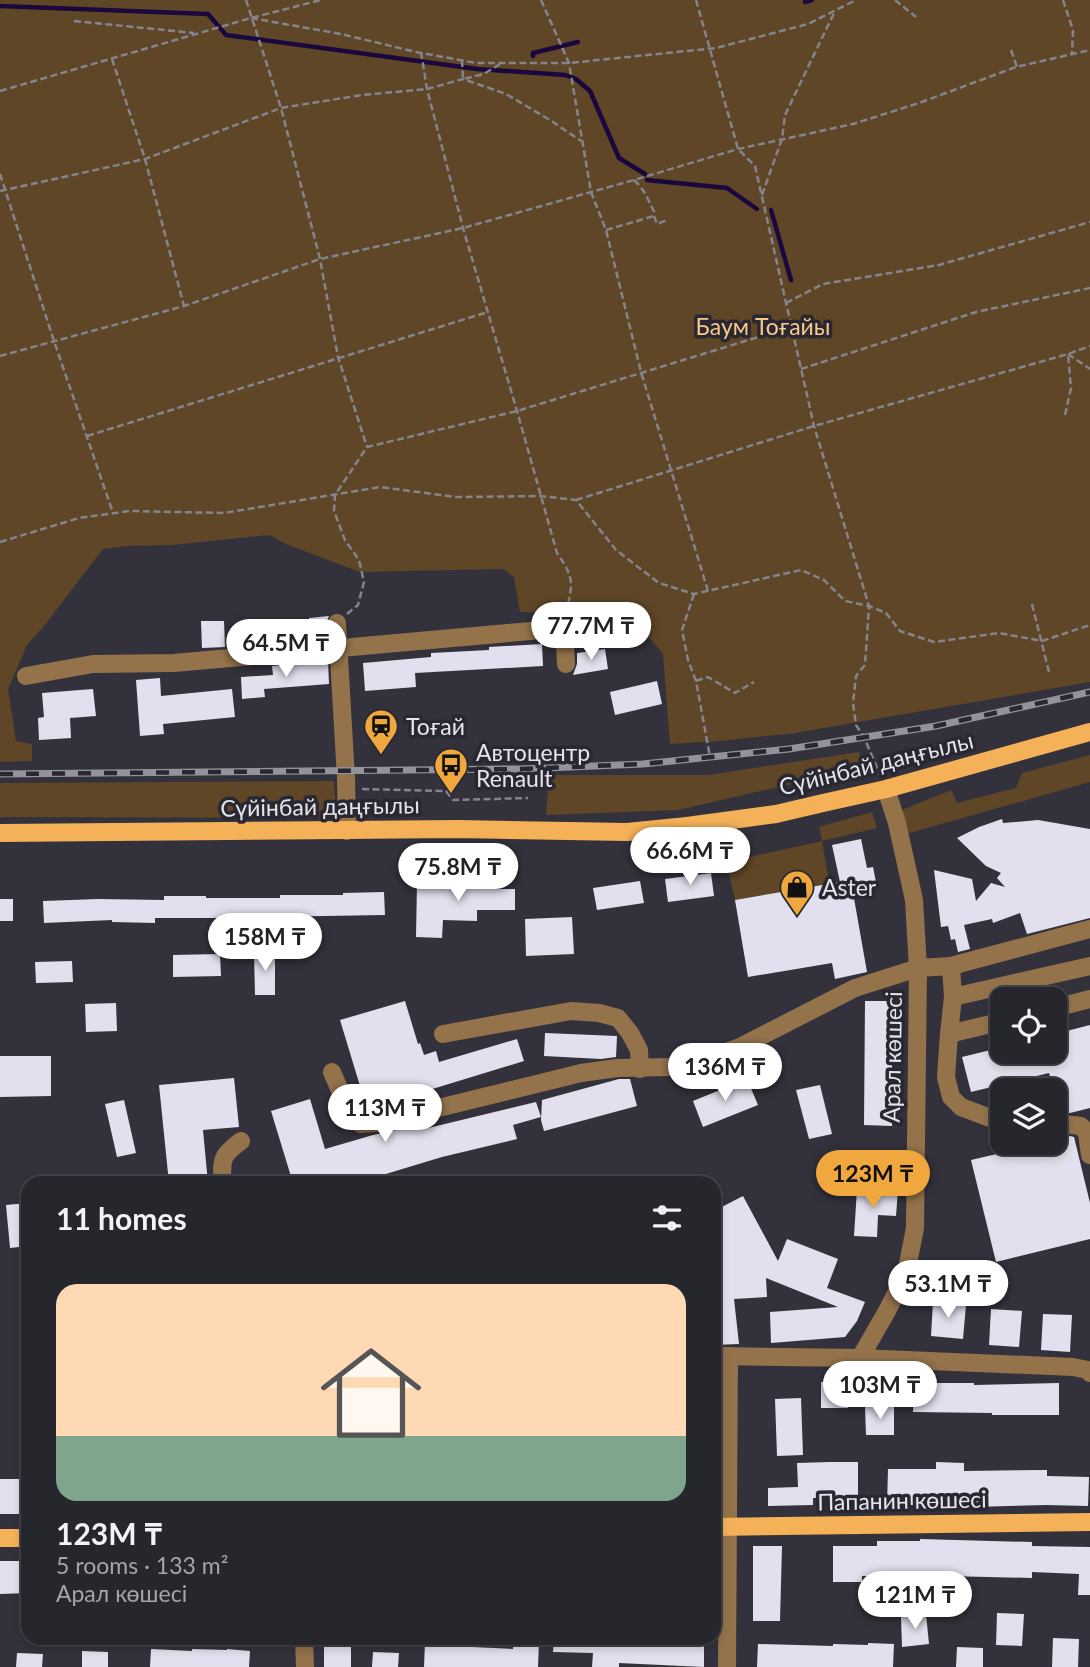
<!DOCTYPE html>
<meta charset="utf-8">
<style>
body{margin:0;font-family:Lato,sans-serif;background:#323239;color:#f1f3f6;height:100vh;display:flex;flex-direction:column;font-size:26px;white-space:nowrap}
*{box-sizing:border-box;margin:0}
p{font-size:23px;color:#a4a5aa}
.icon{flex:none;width:38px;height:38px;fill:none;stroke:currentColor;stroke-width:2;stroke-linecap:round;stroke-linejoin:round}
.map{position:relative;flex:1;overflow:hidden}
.panel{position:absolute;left:21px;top:1176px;width:700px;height:469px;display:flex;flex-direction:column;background:#26262d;border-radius:21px;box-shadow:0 4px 10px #0003,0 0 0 2px #424349}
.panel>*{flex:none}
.controls{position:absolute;left:990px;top:987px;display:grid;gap:14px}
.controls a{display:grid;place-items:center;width:77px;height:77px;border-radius:14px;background:#26262d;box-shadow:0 4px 10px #0003,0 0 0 2px #424349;font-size:35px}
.price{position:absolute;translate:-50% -60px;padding:0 16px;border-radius:24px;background:#fff;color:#222;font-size:23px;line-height:46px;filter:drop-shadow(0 2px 4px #0008)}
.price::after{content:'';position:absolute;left:50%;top:42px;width:21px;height:16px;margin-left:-10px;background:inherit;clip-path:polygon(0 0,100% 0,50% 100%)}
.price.active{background:#efa73e;color:#111}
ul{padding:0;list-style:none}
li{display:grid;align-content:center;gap:14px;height:371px;padding:0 35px}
li span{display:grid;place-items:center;height:217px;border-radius:21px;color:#555}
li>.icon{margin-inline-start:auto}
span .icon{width:126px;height:126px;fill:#fffc;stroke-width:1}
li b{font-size:30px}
h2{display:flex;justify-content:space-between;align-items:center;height:84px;padding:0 35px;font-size:30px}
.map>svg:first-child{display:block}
</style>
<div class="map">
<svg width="1090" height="1667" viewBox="0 0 1090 1667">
<rect width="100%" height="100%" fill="#33323c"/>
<g fill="#5f4626">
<polygon points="0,0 1090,0 1090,682 795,733 720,741 670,744 663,654 650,638 605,612 520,612 514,577 503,569 360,572 286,544 269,535 172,545 127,546 103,549 44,626 27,645 8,689 16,741 32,744 32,761 0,762"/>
<polygon points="859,752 862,768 678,810 546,815 549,775 708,775"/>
<polygon points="1090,755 1090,782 906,834 902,810 951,790 957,803 1016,788 1022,773"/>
<polygon points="334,781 336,818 0,817 0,783"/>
<polygon points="872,812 877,828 822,841 829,882 825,885 735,900 726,862 822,841 819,827"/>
</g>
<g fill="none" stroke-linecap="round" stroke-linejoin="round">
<g stroke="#1a073e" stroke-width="4.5">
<polyline points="805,2 812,0"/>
<polyline points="0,6 208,14 226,35 477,69 565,75 576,79 590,91 619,158 645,174"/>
<polyline points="533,56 533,53 578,42"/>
<polyline points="647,180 727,188 757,209"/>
<polyline points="771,210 791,280"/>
</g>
</g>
<g fill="#e2e0ee">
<polygon points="329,616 326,623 326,638 311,639 309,618"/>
<polygon points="201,621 224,621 225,647 202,648"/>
<polygon points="542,644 543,666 415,673 416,687 365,691 363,663 431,657 431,653 489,650 489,647"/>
<polygon points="605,649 608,669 573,675 577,664 577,653"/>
<polygon points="328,661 329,684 264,689 265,697 242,699 241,677 273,675 272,666"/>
<polygon points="160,678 161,696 232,689 235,717 163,724 164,734 140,736 136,680"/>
<polygon points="657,681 662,704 615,715 610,692"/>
<polygon points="93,689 96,716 70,718 71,738 39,740 38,718 44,717 42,693"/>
<polygon points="1002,819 1003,823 1038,820 1090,829 1090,918 1027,934 1020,913 993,923 992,919 964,925 970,949 958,952 955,939 951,940 948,926 941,927 934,870 972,879 976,901 991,883 1005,887 997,878 1001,873 986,866 957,838 979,827"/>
<polygon points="861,839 867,868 873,867 876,882 852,887 867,972 835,979 832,963 748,977 735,900 840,882 832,845"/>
<polygon points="711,873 714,896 668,902 665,879"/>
<polygon points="452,877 496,878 496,889 515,889 515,910 477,910 477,921 443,920 442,938 416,937 417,883 452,884"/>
<polygon points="640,881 644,903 597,910 593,888"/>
<polygon points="384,892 385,915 263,917 263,920 224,920 224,918 155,918 155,923 112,922 112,920 44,923 43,901 98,899 164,900 164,896 206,896 206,898 280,898 280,895 343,895 343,893"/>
<rect x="0" y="899" width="13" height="22"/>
<polygon points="572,917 574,954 526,956 525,919"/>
<polygon points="254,952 275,952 275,995 255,995"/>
<polygon points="220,954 221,976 173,977 173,955"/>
<polygon points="72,961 73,982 36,983 35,962"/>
<polygon points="405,1001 418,1044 420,1043 424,1055 436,1051 439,1062 517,1039 524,1061 367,1109 340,1020"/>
<polygon points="865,1001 892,1001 892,1126 864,1125"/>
<polygon points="116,1003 117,1031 86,1032 85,1004"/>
<polygon points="1090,1025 1090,1108 1070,1113 1059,1112 1055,1090 1054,1090 1049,1073 971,1092 962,1057 1003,1047 1003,1052 1055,1052 1055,1034"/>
<polygon points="545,1033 617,1036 616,1057 601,1059 544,1056"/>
<polygon points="0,1056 51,1056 51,1096 0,1097"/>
<polygon points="234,1078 239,1127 203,1130 208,1183 169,1183 159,1085"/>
<polygon points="619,1079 630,1079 637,1106 544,1131 541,1120 542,1100"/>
<polygon points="747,1079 758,1105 703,1127 693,1101"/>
<polygon points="820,1085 832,1134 809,1139 796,1090"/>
<polygon points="310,1099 325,1149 373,1135 419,1125 420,1130 536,1102 541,1117 513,1125 517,1139 442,1157 356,1183 293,1183 271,1111"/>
<polygon points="124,1100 136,1153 117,1157 105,1104"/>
<polygon points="1070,1136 1074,1137 1090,1203 1090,1239 996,1262 971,1160 1043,1143 1055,1143 1055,1140"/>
<polygon points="857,1189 882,1191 882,1189 898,1189 896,1216 878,1215 877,1237 854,1236"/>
<polygon points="743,1196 778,1261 787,1239 838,1259 827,1288 865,1302 857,1321 845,1337 771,1343 770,1312 838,1307 766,1278 767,1297 734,1299 739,1344 714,1345 714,1211"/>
<polygon points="28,1203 28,1246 10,1248 6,1205"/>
<polygon points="933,1302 966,1305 963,1339 931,1336"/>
<polygon points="991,1309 1022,1311 1019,1347 989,1345"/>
<polygon points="1043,1314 1072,1315 1070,1352 1041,1350"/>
<polygon points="847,1381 848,1408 821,1408 821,1382"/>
<polygon points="914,1383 974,1383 974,1385 1059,1383 1059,1415 992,1415 992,1413 913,1412"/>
<polygon points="801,1398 803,1455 777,1456 775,1399"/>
<polygon points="894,1406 894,1435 866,1435 865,1407"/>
<polygon points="829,1462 858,1462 858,1498 813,1498 813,1505 768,1506 768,1488 798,1487 797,1463"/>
<polygon points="936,1462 964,1463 964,1471 1047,1470 1047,1476 1089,1477 1088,1506 1046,1505 974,1507 974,1498 916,1498 916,1505 887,1505 888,1469 936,1469"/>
<rect x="0" y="1479" width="21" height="35"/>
<polygon points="920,1539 1032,1542 1032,1546 1090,1547 1090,1595 1078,1595 1079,1574 1032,1572 1032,1578 906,1575 905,1577 862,1576 862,1582 833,1582 833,1546 877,1546 877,1541 920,1541"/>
<polygon points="753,1546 782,1546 780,1621 753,1621"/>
<polygon points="0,1561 28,1561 28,1593 0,1594"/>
<polygon points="997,1613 1024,1614 1022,1646 996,1645"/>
<polygon points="926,1614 929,1644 902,1647 901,1617"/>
<rect x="324" y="1638" width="27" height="29"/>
<polygon points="554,1638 633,1641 634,1638 704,1638 704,1667 619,1663 619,1667 592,1667 593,1653 553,1652"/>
<polygon points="1053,1638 1079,1639 1078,1667 1052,1667"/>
<polygon points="513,1641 539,1642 538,1667 424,1667 425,1642 451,1643 451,1646 513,1649"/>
<polygon points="868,1643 894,1644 893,1667 757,1667 758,1644 833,1646 833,1644 868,1645"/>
<polygon points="957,1647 983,1648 983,1667 956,1667"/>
<polygon points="151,1649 192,1651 192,1649 227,1650 227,1649 250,1651 249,1667 150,1667"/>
<polygon points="82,1651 108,1652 108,1667 82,1667"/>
<polygon points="373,1652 399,1653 398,1667 372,1667"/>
<polygon points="17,1653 43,1654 42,1667 16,1667"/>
</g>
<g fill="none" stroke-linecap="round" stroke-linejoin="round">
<g stroke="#85848d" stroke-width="2.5" stroke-dasharray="7 3.5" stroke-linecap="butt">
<polyline points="246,0 281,108 320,259 338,357 367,447"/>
<polyline points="541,0 569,63 591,192 606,230 641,372 708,591"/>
<polyline points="696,0 738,149 755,166 814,426 869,606 865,665 856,676 853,703 856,725 864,737 880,775"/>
<polyline points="895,0 916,17"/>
<polyline points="1063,0 1073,30 1072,55"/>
<polyline points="251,18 341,34 416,52 476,63 569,63 716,48 808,24 856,0"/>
<polyline points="74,21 194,33"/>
<polyline points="1011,50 1017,67"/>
<path d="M 421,52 L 427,89 L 463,228 L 517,411 L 557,553 C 576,580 572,584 566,614"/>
<polyline points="112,59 145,159 184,306"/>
<polyline points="462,60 463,79 484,74 500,64"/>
<polyline points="0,91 251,18 321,0"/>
<polyline points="0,174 54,341 113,513"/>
<path d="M 634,180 C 646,191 647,199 655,213"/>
<polyline points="0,191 145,159 281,108 362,95 427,89 463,79 506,94 550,120 581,141"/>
<polyline points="762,195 782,139 785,115 835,11"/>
<polyline points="654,216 657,224 667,220"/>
<polyline points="606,230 654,216"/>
<polyline points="786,303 823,284 939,265 1090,222"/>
<polyline points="1068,354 1090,369"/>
<polyline points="0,356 184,306 320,259 463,228 634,180 738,149 853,124 919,103 1016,67 1090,50"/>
<polyline points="801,369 976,312 1090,288"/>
<polyline points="1065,415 1071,388 1068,354"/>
<polyline points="87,436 488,312"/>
<polyline points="576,500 814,426 1068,354 1090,346"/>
<polyline points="0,542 79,518 129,511 224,513 380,487 456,497 540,496 576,500 616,550 659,583 694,594 801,570 824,580 845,601 869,606 886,613 900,631 934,642 999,633 1042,641 1090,625"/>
<polyline points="694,594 682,630 688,660 696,681 710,757"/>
<polyline points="1032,604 1049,672"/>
<polyline points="347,614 358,605 364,582 359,560 345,540 334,511 335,495 367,447 517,411 791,327"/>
<polyline points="696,681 708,677 735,693 754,682"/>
<polyline points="362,789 446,791 453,800 528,798"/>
</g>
<g stroke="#94734b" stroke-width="18">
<polyline points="337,623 346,778 347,831"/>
<polyline points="26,676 93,664 174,663 564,628 566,664"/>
<polyline points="951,966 953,997 949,1034 1003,1021"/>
<polyline points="953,997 1090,966"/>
<polyline points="1055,1008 1090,999"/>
<polyline points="443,1034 571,1011 599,1013 618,1018 630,1033 639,1050 640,1069"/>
<polyline points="949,1034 946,1077 951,1097 961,1107 993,1119 1003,1119"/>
<polyline points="332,1072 350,1114 360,1124 377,1123 581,1073 617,1068 671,1067 709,1058 740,1047 855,988 918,968 951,966 1090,929"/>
<polyline points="1055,1123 1081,1126 1087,1133 1090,1155"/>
<path d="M 222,1183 C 222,1158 221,1156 241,1141"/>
<polyline points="714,1356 860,1358 1073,1367 1088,1370 1090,1373"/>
<polyline points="860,1358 887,1311 906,1274 915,1228 918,968 914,900 897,823 886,789"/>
<polyline points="304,1638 305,1667"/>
<polyline points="727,1667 729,1356"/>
</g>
<g stroke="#f4b157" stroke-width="18">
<polyline points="0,833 458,829 627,832 687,826 776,814 823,803 886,789 1090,732"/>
<polyline points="714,1527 1090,1522"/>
<polyline points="0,1538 28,1538"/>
</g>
<g stroke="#93939b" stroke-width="7">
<polyline id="rail" points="0,774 521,769 643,764 789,749 936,726 1090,692"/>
</g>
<use href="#rail" stroke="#292832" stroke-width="4.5" stroke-dasharray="13" stroke-linecap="butt"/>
</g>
<defs>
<g id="station-pin" transform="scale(1.75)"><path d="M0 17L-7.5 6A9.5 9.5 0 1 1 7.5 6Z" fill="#efa73e" stroke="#292832"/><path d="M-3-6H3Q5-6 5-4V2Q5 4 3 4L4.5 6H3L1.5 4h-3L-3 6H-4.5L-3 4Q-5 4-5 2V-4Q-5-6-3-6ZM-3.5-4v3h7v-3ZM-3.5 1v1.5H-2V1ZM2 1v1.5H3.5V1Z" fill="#111"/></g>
<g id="bus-pin" transform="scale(1.75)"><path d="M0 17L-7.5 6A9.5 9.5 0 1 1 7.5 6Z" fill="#efa73e" stroke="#292832"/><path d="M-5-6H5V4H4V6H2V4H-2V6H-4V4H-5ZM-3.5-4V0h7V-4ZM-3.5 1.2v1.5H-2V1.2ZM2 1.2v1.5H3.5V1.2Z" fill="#111"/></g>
<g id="shop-pin" transform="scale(1.75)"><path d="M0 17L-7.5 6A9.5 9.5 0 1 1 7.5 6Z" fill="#efa73e" stroke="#292832"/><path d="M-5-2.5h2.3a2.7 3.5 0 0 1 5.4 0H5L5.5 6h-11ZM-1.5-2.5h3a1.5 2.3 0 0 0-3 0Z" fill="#111"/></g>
</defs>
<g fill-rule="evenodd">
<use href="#station-pin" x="381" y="726"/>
<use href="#bus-pin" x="451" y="765"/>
<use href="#shop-pin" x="797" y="887"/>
</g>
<g text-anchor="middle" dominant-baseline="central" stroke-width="7" stroke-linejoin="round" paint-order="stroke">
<g font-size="23" fill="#fac787" stroke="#292832">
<text x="763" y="326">Баум Тоғайы</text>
</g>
<g font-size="23" fill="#e4e4ea" stroke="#292832" text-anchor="start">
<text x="406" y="726">Тоғай</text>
<text x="476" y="752">Автоцентр<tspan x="476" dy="26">Renault</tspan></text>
<text x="822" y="887">Aster</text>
</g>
<g font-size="23" fill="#e4e4ea" stroke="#292832">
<text transform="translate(876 763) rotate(-14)">Сүйінбай даңғылы</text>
<text transform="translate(320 806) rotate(-1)">Сүйінбай даңғылы</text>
<text transform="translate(892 1057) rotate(-89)">Арал көшесі</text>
<text transform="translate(902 1500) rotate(-1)">Папанин көшесі</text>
</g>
</g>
</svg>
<div class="controls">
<a><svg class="icon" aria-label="locate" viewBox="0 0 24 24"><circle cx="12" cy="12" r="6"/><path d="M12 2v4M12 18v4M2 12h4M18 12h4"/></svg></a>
<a><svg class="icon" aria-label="layers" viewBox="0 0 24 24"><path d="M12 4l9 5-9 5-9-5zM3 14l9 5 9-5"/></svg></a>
</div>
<b class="price" style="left:591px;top:662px">77.7M ₸</b>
<b class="price" style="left:286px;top:679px">64.5M ₸</b>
<b class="price" style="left:690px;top:887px">66.6M ₸</b>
<b class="price" style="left:458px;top:903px">75.8M ₸</b>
<b class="price" style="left:265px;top:973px">158M ₸</b>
<b class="price" style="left:725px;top:1103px">136M ₸</b>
<b class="price" style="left:385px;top:1144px">113M ₸</b>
<b class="price active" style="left:873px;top:1210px">123M ₸</b>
<b class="price" style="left:948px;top:1320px">53.1M ₸</b>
<b class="price" style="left:880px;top:1421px">103M ₸</b>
<b class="price" style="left:915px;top:1631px">121M ₸</b>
<section class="panel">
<h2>11 homes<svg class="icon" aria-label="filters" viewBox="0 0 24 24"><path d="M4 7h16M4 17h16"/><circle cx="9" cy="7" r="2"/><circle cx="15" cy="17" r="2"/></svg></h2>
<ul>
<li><span style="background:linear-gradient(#ffd9b3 70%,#7fa58c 0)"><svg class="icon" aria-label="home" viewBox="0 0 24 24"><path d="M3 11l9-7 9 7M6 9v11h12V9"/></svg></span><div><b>123M ₸</b><p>5 rooms · 133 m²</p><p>Арал көшесі</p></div></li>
</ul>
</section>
</div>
